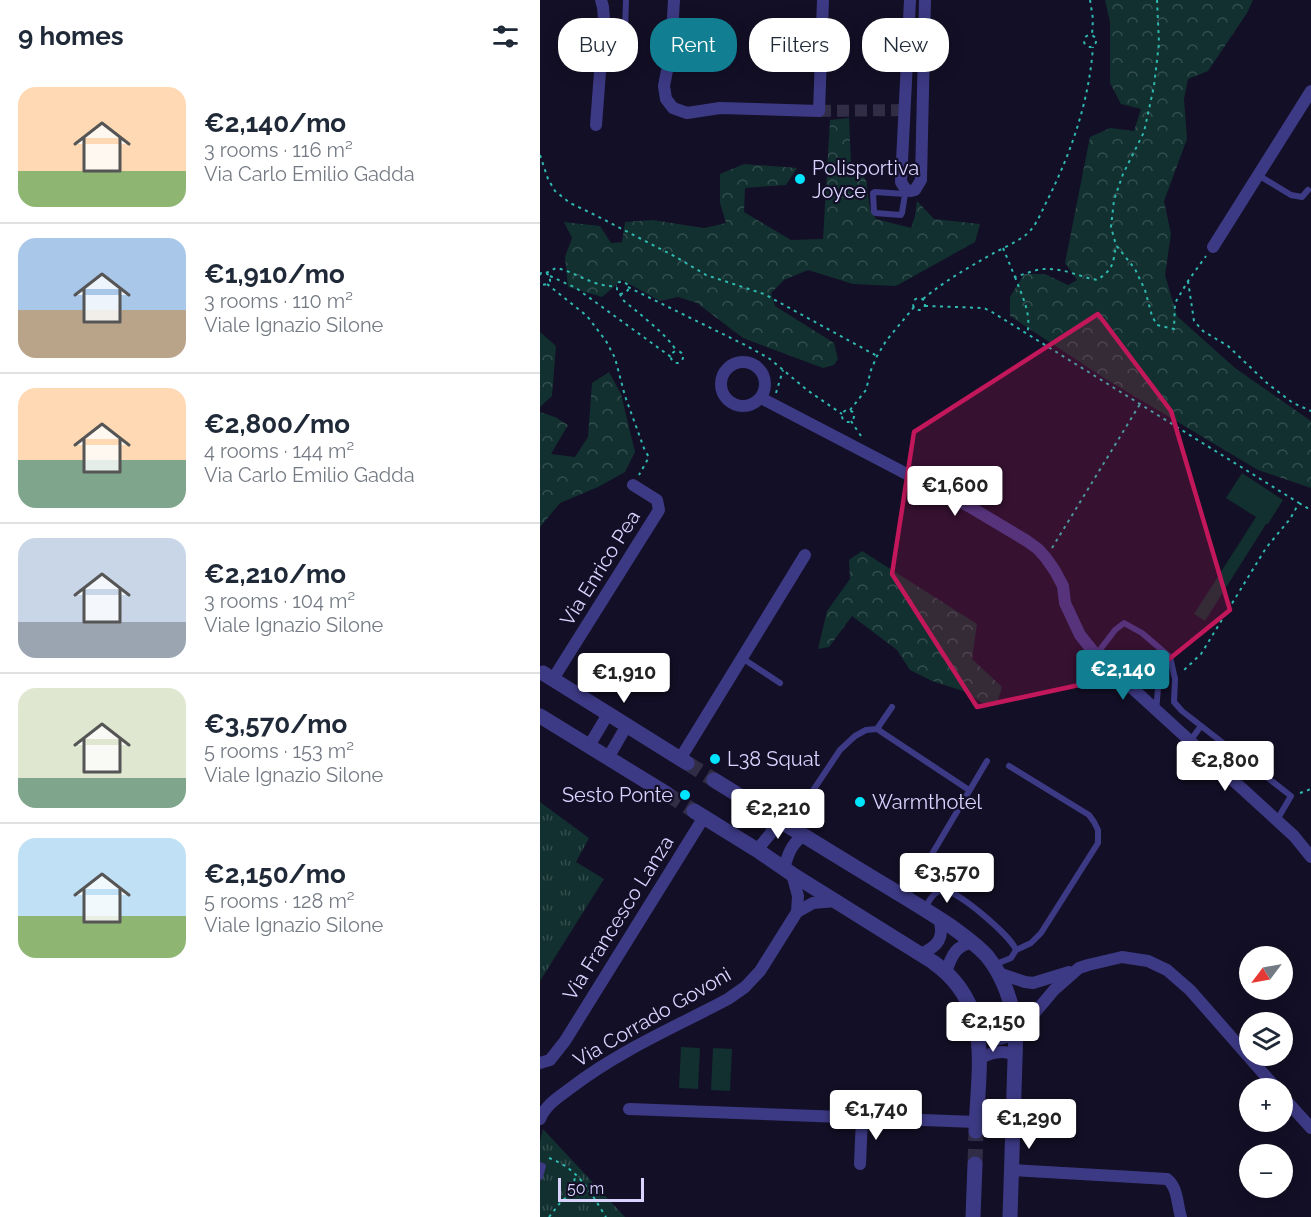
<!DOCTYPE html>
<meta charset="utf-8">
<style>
body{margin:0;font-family:Raleway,sans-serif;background:#f6f6f7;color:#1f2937;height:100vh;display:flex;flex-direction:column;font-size:22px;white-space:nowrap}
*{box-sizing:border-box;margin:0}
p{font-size:20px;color:#747a83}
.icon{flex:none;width:33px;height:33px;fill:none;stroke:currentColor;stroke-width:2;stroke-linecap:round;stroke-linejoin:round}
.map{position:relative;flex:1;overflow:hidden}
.details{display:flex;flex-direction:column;background:#fff;width:540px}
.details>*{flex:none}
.guide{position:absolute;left:18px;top:18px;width:570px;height:54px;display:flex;gap:12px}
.needle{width:39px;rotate:238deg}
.controls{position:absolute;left:699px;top:946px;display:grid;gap:12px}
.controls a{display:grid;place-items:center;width:54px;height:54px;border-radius:50%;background:#fff;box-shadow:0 3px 15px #0003;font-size:30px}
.scale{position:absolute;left:18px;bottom:15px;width:86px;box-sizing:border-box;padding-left:6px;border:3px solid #d9d4ff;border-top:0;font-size:16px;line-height:21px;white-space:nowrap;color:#d9d4ff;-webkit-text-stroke:4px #130f26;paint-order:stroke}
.price{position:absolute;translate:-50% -51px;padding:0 14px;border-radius:6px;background:#fff;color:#222;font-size:20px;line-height:39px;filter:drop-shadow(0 2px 3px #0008)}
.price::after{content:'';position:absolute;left:50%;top:36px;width:18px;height:14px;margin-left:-9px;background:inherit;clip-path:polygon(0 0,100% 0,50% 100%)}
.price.on{background:#117e91;color:#fff}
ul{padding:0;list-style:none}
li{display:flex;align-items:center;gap:18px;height:150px;padding:0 18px}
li+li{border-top:2px solid #e0e1e3}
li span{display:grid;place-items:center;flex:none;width:168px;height:120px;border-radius:18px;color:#555}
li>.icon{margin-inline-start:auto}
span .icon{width:72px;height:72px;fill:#fffc;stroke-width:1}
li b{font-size:26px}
h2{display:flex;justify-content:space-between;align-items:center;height:72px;padding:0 18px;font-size:26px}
.chip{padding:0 21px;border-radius:24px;background:#fff;box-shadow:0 3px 15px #0003;font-size:21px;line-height:54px}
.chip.on{background:#117e91;color:#fff}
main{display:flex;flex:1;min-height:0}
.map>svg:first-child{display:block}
</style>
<main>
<section class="details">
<h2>9 homes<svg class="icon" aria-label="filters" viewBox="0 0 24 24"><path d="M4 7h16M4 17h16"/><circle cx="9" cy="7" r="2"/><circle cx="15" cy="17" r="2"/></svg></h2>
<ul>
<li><span style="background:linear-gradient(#ffd9b3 70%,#8fb573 0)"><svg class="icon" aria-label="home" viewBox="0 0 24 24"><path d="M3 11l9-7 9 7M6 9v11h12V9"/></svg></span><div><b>€2,140/mo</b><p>3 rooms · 116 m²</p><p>Via Carlo Emilio Gadda</p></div></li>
<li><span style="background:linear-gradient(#a9c7e8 60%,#b9a48a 0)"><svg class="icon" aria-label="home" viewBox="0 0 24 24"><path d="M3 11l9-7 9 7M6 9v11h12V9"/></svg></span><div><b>€1,910/mo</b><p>3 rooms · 110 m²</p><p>Viale Ignazio Silone</p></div></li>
<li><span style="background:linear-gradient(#ffd9b3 60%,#7fa58c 0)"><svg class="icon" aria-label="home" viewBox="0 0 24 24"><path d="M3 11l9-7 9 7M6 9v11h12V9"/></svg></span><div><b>€2,800/mo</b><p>4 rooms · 144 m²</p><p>Via Carlo Emilio Gadda</p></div></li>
<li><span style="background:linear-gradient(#c9d6e8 70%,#9aa5b1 0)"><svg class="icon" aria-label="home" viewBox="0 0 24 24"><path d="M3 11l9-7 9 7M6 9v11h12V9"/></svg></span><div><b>€2,210/mo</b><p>3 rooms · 104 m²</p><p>Viale Ignazio Silone</p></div></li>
<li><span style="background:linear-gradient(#dfe7d0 75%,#7fa58c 0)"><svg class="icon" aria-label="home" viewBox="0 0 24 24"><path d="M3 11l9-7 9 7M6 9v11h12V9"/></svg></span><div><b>€3,570/mo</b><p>5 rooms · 153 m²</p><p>Viale Ignazio Silone</p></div></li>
<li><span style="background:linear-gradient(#bfe0f5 65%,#8fb573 0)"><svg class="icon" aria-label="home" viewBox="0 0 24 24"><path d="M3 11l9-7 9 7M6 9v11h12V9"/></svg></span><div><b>€2,150/mo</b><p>5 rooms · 128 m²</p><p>Viale Ignazio Silone</p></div></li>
</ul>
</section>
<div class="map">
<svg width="771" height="1217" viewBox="0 0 771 1217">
<defs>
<pattern id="forest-crowns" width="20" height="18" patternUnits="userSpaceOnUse" patternTransform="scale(1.5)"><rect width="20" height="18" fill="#12302f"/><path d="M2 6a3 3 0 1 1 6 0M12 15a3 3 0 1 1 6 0" fill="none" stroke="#344d4e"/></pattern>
<pattern id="park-tufts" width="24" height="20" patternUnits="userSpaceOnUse" patternTransform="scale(1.5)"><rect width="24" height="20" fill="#12302f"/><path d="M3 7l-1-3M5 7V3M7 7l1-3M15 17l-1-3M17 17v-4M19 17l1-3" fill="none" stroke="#344d4e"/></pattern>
</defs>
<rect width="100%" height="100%" fill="#130f26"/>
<g fill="#12302f">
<polygon points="702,473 743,500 728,524 726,524 665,621 654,614 716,517 686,498"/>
<polygon points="141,1047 160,1048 158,1089 139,1088"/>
<polygon points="173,1048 192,1049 190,1091 171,1090"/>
</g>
<g fill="url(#forest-crowns)">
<polygon points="565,0 713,0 707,13 668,71 648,79 644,99 647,139 624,201 631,234 625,275 637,316 695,368 771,421 771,488 718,470 564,378 470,316 470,297 484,274 505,274 528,285 537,280 525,263 550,137 570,128 594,131 601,109 581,104 570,83 570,22"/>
<polygon points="309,118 311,162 326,180 330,209 336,219 371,228 375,216 377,201 394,219 440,224 435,242 356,286 313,284 268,270 244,280 231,293 235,306 294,343 298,359 294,365 283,368 203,338 157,303 138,297 120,301 82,280 62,297 28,287 25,257 32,238 24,222 60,226 71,243 82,242 85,222 113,220 164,228 186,223 180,203 180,174 204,164 257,168 246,185 205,188 204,212 251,240 283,239 290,120"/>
<polygon points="0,332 16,346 12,396 0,407"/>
<polygon points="69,372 81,394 95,452 85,472 58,487 20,503 0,527 0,412 15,417 28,425 11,454 35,457 48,437 52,383"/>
<polygon points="322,551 437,624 432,659 462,687 457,703 446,705 423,691 392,681 370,670 357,650 312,616 289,647 278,649 287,611 310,579 309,560"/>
</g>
<g fill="url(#park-tufts)">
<polygon points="0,802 49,838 36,862 64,879 0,981"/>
<polygon points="3,1129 85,1217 0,1217 0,1141"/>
</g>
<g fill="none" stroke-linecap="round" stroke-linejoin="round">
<polyline stroke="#312d47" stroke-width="12" stroke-dasharray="12 6" stroke-linecap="butt" points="279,111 364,110"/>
<g stroke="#312d47" stroke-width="15" stroke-dasharray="15 8" stroke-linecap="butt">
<polyline points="147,763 174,780"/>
<polyline points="127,794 154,811"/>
<polyline points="435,1164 436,1131"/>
</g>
<g stroke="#2fb8b0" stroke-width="2" stroke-dasharray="3 4.5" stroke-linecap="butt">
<polyline points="550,0 553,19 552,35"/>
<polyline points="617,0 619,43 614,86 604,132 583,174 574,200 571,227 576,245 595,269 605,290 612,316 617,325 634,329 635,303 648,281 666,256"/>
<circle cx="550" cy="41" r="6"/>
<polyline points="0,155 8,179 15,191 30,203 55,215 136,257 166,275 224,294 337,356"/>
<path d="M 463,248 L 475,277 C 485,274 498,268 509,269 C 525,269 541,277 557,280 C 574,269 573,263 576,245"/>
<path d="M 6,273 L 16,268 C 37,272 54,288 77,286"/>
<polyline points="0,275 1,273 6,273 10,276 10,281 7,284 2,285 0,282"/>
<polyline points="10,276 36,288 131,357"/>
<path d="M 475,277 C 482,296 492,314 487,334"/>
<polyline points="648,281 654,321 663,331 688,346 728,384 753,403 771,411"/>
<polyline points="7,284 47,316 66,341 75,358 85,396 105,451 109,457 99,475"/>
<polyline points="88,287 207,346 230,359 267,390 302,414"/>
<path d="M 80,294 L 85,293 L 88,290 L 88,285 L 84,282 L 79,282 L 77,286 L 77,291 L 80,294 L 83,300 C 96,311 131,338 136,351"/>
<circle cx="379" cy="304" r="6"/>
<path d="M 383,299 C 406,280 426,269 452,254 C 463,248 477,242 487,234 C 497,225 502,210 508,199 C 532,150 549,101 553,47"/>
<polyline points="385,306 444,308 452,312 759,503 750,519 726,548 661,654 642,672"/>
<circle cx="137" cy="357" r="6"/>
<polyline points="236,393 243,370"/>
<circle cx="308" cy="416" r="6"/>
<polyline points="310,410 326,390 331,370 337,356 346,341 374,307"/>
<polyline points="311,421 321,436"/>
<polyline points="759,503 771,510"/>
<polyline points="512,548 600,404"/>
<polyline points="760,793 771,789"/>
<path d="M 9,1158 C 39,1169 50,1192 66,1217"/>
<polyline points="9,1217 20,1203 31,1193 36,1174"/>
</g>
<g stroke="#3d3a85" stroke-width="6">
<polyline points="85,30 86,0"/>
<polyline points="718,175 751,195 762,197 768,190"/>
<polygon points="335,192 365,194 362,213 361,215 335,213 334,212 333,193"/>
<polyline points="556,655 575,630 584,623 602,633 630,657 635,679 634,702 642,711 751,796 737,820"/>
<polyline points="202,658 240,683"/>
<polyline points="571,668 578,659 584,654 593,657 609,674 618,689 616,711"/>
<polyline points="352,707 337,729 429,790"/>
<polyline points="650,741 661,726"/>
<polyline points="469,766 549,815 554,822 558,830 558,843 501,933 491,943 476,950"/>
<polyline points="250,825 300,750 315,736 326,730 337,729"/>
<polyline points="366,898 447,761"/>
<path d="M 385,909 C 388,902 394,890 404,890 C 418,891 471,936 476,950 L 471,958 L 454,965"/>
<polyline points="0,1165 3,1166 0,1177"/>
</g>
<g stroke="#3d3a85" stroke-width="12">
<polyline points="134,0 131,50 124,86 126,99 133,108 147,113 180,108 279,111 283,0"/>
<polyline points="370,0 361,182 366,190 371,191 375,190 381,180 385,0"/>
<polyline points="56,125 64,19 63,7 61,0"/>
<polyline points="673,247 771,91"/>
<circle cx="203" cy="384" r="22"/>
<polyline points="221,398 432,508 487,541 498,549 506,558 515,571 523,586 525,603 540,635 556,655 754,836 771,857"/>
<polyline points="13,679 119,510 117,500 93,485"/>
<polyline points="49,746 68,714"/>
<polyline points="68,758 87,725"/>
<polyline points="140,759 265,555"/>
<polyline points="217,850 231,833 236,819"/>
<path d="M 244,868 C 248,855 251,844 263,836"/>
<polyline points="252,874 258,896 257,912"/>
<path d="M 381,954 C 398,946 405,938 399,919"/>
<path d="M 406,972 C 411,957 416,944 433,943"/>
<polyline points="458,973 485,982 493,983 529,972"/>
<polyline points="437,1027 447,1035 459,1039 477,1034 514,990 539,968 548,965 582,957 608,961 627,970 650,990 737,1089"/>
<path d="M 439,1059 C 451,1052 463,1049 476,1055"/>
<polyline points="0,1063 10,1060 25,1041 164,817"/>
<polyline points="742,1096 771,1128"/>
<polyline points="89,1109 436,1122"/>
<path d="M 0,1119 C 6,1104 19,1097 32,1087 C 79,1051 135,1027 188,999 L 205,987 L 220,971 L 257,912 L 273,903 L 296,901"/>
<polyline points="320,1164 322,1118"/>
<path d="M 471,1170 L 627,1179 C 638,1187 637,1205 641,1217"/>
</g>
<g stroke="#3d3a85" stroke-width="15">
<polyline points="3,673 147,763"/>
<polyline points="0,716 127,794"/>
<path d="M 174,780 C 229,814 283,848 338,881 C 363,896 388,911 412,927 C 424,936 437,945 447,956 C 464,977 472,1002 476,1028 L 470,1217"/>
<path d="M 154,811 L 217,850 L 252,874 L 393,962 C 454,1005 438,1067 436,1131"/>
<polyline points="433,1217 435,1164"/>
</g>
</g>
<path fill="#c2185b" fill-opacity="0.2" stroke="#c2185b" stroke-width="4.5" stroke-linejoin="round" d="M 558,314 L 631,411 L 690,610 L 618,668 L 437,707 L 352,574 L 374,432 Z"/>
<g fill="#00e5ff" stroke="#130f26" stroke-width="2">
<circle cx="260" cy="179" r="6"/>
<circle cx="175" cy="759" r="6"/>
<circle cx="145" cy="795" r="6"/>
<circle cx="320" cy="802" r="6"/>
</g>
<g text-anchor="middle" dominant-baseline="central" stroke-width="4.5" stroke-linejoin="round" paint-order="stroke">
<g font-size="20" fill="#d9d4ff" stroke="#130f26" text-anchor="start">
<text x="272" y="168">Polisportiva<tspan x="272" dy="23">Joyce</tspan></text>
<text x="187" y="759">L38 Squat</text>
<text x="133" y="795" text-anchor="end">Sesto Ponte</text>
<text x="332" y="802">Warmthotel</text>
</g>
<g font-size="20" fill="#d9d4ff" stroke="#130f26">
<text transform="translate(60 568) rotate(-58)">Via Enrico Pea</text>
<text transform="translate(78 918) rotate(-58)">Via Francesco Lanza</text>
<text transform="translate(112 1017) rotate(-30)">Via Corrado Govoni</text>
</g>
</g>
</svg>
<div class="controls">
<a><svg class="needle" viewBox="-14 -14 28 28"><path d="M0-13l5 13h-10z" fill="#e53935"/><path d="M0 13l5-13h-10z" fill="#747a83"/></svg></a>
<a><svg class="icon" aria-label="layers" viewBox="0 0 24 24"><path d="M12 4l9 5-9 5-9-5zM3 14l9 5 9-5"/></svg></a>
<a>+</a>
<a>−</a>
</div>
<div class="scale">50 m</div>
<b class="price" style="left:415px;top:517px">€1,600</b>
<b class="price on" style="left:583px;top:701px">€2,140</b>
<b class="price" style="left:84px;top:704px">€1,910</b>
<b class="price" style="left:685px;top:792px">€2,800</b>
<b class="price" style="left:238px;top:840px">€2,210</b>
<b class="price" style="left:407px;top:904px">€3,570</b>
<b class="price" style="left:453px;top:1053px">€2,150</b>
<b class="price" style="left:336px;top:1141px">€1,740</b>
<b class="price" style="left:489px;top:1150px">€1,290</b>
<div class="guide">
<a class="chip">Buy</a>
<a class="chip on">Rent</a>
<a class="chip">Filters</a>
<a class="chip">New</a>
</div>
</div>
</main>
